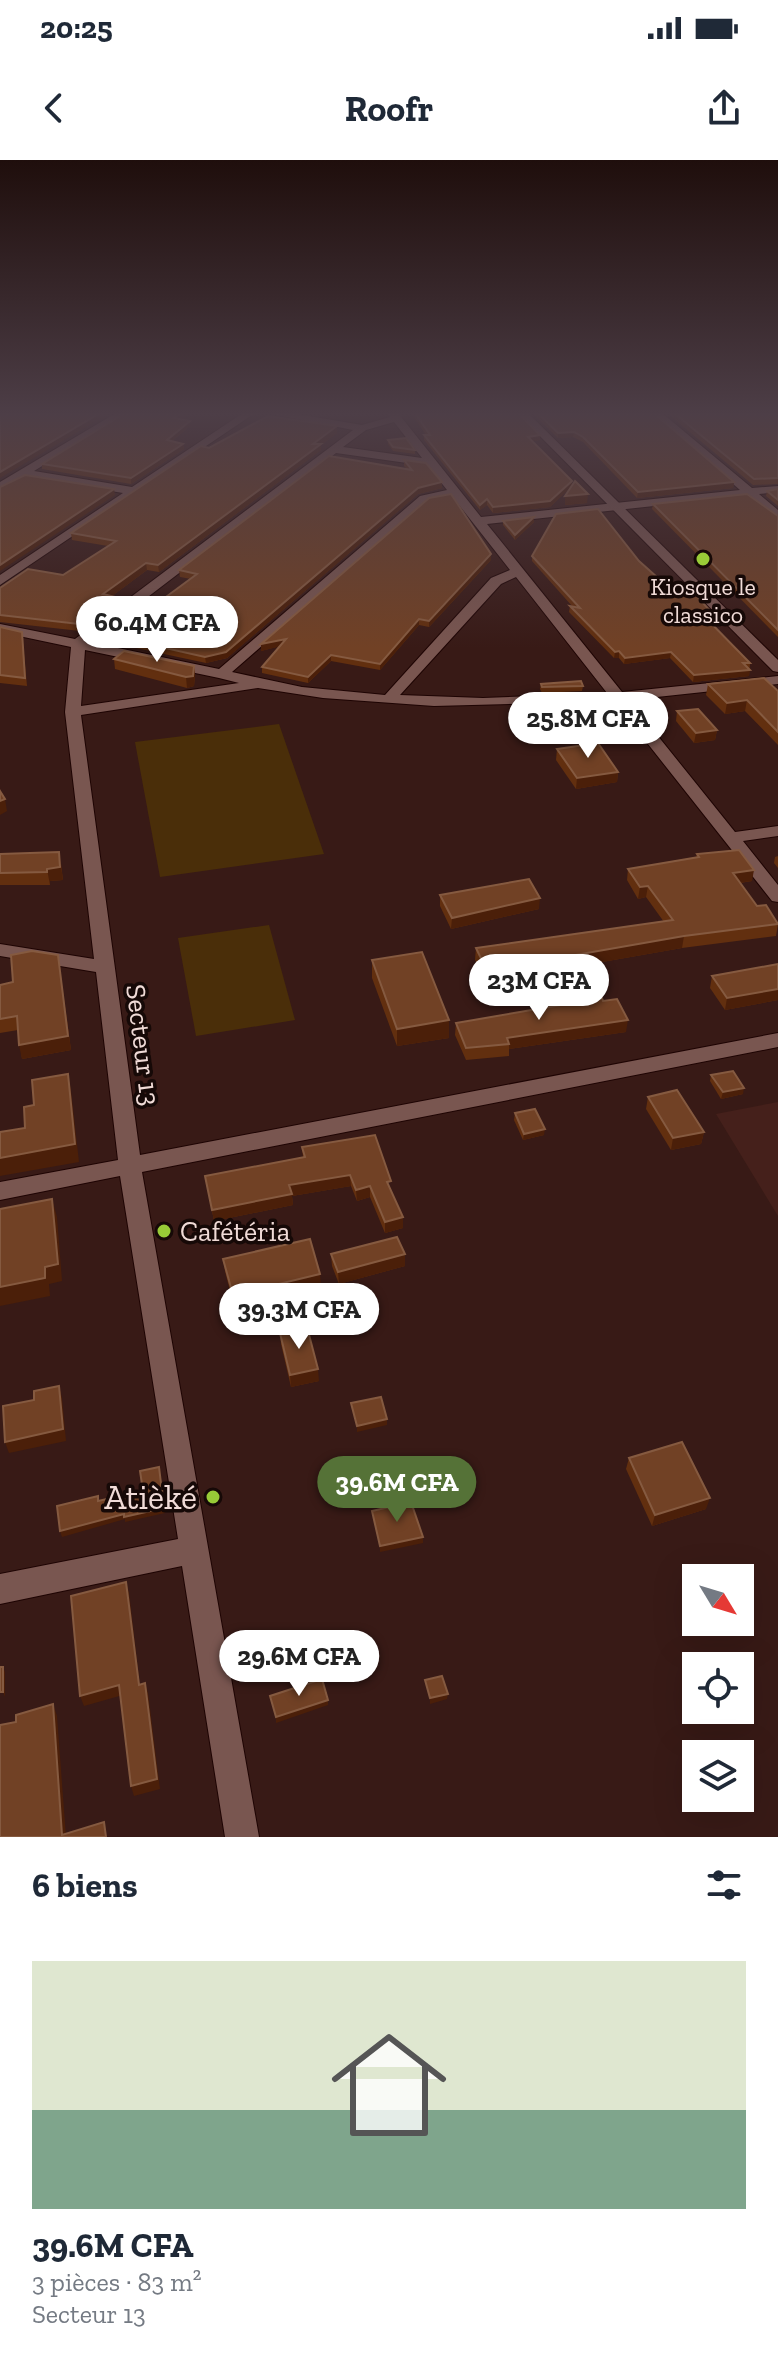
<!DOCTYPE html>
<html lang="fr">
<meta charset="utf-8">
<style>
body{margin:0;font-family:"Zilla Slab",serif;background:#f2f2f3;color:#1f2937;height:100vh;display:flex;flex-direction:column;font-size:30px;white-space:nowrap}
*{box-sizing:border-box;margin:0}
p{font-size:26px;color:#747a83}
.icon{flex:none;width:44px;height:44px;fill:none;stroke:currentColor;stroke-width:2;stroke-linecap:round;stroke-linejoin:round}
.map{position:relative;height:1677px;overflow:hidden}
.panel{display:flex;flex-direction:column;background:#fff;flex:1}
.panel>*{flex:none}
.needle{width:52px;rotate:128deg}
.buttons{position:absolute;left:682px;top:1404px;display:grid;gap:16px}
.buttons a{display:grid;place-items:center;width:72px;height:72px;border-radius:0px;background:#fff;box-shadow:0 8px 32px #0002;font-size:40px}
.price{position:absolute;translate:-50% -68px;padding:0 18px;border-radius:28px;background:#fff;color:#222;font-size:26px;line-height:52px;filter:drop-shadow(0 2px 4px #0008)}
.price::after{content:'';position:absolute;left:50%;top:48px;width:24px;height:18px;margin-left:-12px;background:inherit;clip-path:polygon(0 0,100% 0,50% 100%)}
.price.on{background:#557237;color:#fff}
ul{padding:0;list-style:none}
li{display:grid;align-content:center;gap:16px;height:424px;padding:0 32px}
li span{display:grid;place-items:center;height:248px;border-radius:0px;color:#555}
li>.icon{margin-inline-start:auto}
span .icon{width:144px;height:144px;fill:#fffc;stroke-width:1}
li b{font-size:34px}
h2{display:flex;justify-content:space-between;align-items:center;height:96px;padding:0 32px;font-size:34px}
.status{display:flex;justify-content:space-between;align-items:center;height:56px;padding:0 40px;background:#fff;direction:ltr}
.status svg{height:22px;fill:currentColor}
header{display:flex;justify-content:space-between;align-items:center;height:104px;padding:0 32px;background:#fff;font-size:36px;font-weight:800}
.map>svg:first-child{display:block}
</style>
<div class="status"><b>20:25</b><svg viewBox="0 0 49 12"><path d="M0 12V9h3v3zM5 12V6h3v6zM10 12V3h3v9zM15 12V0h3v12zM26 1h20v11H26zM47 4h2v5h-2z"/></svg></div>
<header><svg class="icon" aria-label="back" viewBox="0 0 24 24"><path d="M15 5l-7 7 7 7"/></svg>Roofr<svg class="icon" aria-label="share" viewBox="0 0 24 24"><path d="M12 15V3M7 8l5-5 5 5M5 13v7h14v-7"/></svg></header>
<div class="map">
<svg width="778" height="1677" viewBox="0 0 778 1677">
<rect width="100%" height="100%" fill="#381a16"/>
<polygon fill="#45201b" points="778,942 778,1056 716,954"/>
<g fill="#4a2e09">
<polygon points="279,564 324,694 160,717 135,582"/>
<polygon points="269,765 295,860 196,876 178,778"/>
</g>
<g fill="none" stroke-linecap="round" stroke-linejoin="round">
<g stroke="#1e0403" stroke-width="2">
<g id="minor">
<polygon points="116,253 129,253 34,311 132,327 243,253 255,253 0,425 0,415 123,333 25,317 0,330 0,322"/>
<path d="M 266,253 L 291,253 L 362,265 L 390,257 L 387,253 L 398,253 L 481,357 L 740,330 L 651,253 L 662,253 L 752,328 L 778,326 L 778,332 L 759,334 L 778,350 L 778,360 L 747,336 L 487,364 L 622,532 L 778,516 L 778,524 L 629,540 L 735,672 L 778,666 L 778,676 L 743,681 L 778,725 L 778,742 L 772,741 L 614,541 L 434,546 L 323,538 L 258,528 L 81,555 L 140,995 L 778,873 L 778,887 L 142,1012 L 259,1677 L 225,1677 L 182,1406 L 0,1444 L 0,1414 L 178,1379 L 120,1016 L 0,1040 L 0,1022 L 118,1000 L 96,812 L 0,796 L 0,784 L 94,799 L 65,552 L 71,487 L 0,472 L 0,464 L 75,479 L 353,270 ZM 394,262 L 422,298 L 343,287 L 366,270 ZM 336,293 L 428,306 L 447,330 L 420,336 L 219,509 L 89,482 ZM 452,336 L 510,410 L 491,418 L 385,535 L 302,527 L 232,512 L 428,341 ZM 516,417 L 607,533 L 483,538 L 400,535 L 501,424 ZM 85,490 L 219,518 L 239,523 L 81,546 Z"/>
</g>
</g>
<g stroke="#1e0403" stroke-width="2">
<polygon id="tertiary" points="517,253 528,253 778,500 778,512 773,511"/>
</g>
<use href="#minor" fill="#795650" fill-rule="evenodd"/>
<use href="#tertiary" fill="#795650" fill-rule="evenodd"/>
</g>
<g fill="#622f0f">
<polygon points="411,253 518,253 540,275 540,280 532,281 587,343 565,345 565,336 572,326 550,347 493,353 487,345 480,350 424,280 424,275 426,275"/>
<polygon points="532,253 654,253 734,322 733,328 637,338 583,282 573,277 558,278"/>
<polygon points="667,253 778,253 778,324 753,325"/>
<polygon points="187,255 180,259 190,266 172,281 183,284 184,289 131,324 42,309 42,304"/>
<polygon points="337,266 337,273 321,285 321,290 159,412 147,410 112,436 116,444 80,471 0,462 0,428 63,415 108,386 72,380 71,373 209,288"/>
<polygon points="388,280 415,290 415,294 393,291 388,284"/>
<polygon points="404,300 442,328 418,334 227,498 206,503 122,485 121,478 136,467 119,463 118,456 155,445 191,419 180,417 179,410 407,309 404,306"/>
<polygon points="778,329 778,346 766,336 767,331"/>
<polygon points="653,344 778,356 778,477 652,349"/>
<polygon points="503,361 534,362 515,380 503,365"/>
<polygon points="532,396 639,401 680,436 712,453 711,459 707,460 750,503 749,516 693,522 670,498 624,504 619,498 614,498 569,452 570,446 572,446 532,401"/>
<polygon points="491,400 429,467 419,465 380,510 331,501 308,523 262,513 262,507 280,486 261,491 261,484"/>
<polygon points="0,467 22,472 27,526 0,523"/>
<polygon points="114,499 194,506 195,516 194,526 187,528 115,509"/>
<polygon points="541,524 583,526 582,531 542,533 540,529"/>
<polygon points="708,524 778,531 778,585 745,551 725,554 706,535"/>
<polygon points="548,541 595,550 595,556 554,561 547,546"/>
<polygon points="677,551 717,570 715,580 694,583 676,561"/>
<polygon points="557,589 618,612 617,622 576,629 556,600"/>
<polygon points="0,694 61,704 63,720 50,721 50,725 0,725"/>
<polygon points="697,694 752,721 740,723 757,746 778,764 776,776 682,788 500,820 499,816 484,819 475,800 476,788 664,762 646,737 638,739 627,720 628,709 696,697"/>
<polygon points="778,696 778,708 774,703 775,697"/>
<polygon points="440,735 539,749 451,769 440,746"/>
<polygon points="58,795 71,890 22,899 18,870 0,873 0,825 13,822"/>
<polygon points="372,800 449,878 397,886 372,818"/>
<polygon points="778,804 778,840 725,850 710,828 712,816"/>
<polygon points="456,863 626,872 509,889 509,896 466,900 455,875"/>
<polygon points="711,915 743,934 721,939 710,921"/>
<polygon points="648,937 704,972 701,984 671,990 646,949"/>
<polygon points="515,953 544,975 523,980 514,960"/>
<polygon points="302,987 391,1030 403,1057 403,1068 385,1073 370,1037 357,1041 351,1026 292,1036 293,1045 214,1061 205,1016 303,997"/>
<polygon points="331,1094 405,1106 339,1124 332,1106"/>
<polygon points="223,1099 321,1126 234,1147 225,1111"/>
<polygon points="280,1173 319,1221 291,1227 281,1184"/>
<polygon points="629,1298 706,1349 652,1366 626,1309"/>
</g>
<g fill="#4b1f09">
<polygon points="100,253 110,253 0,318 0,312"/>
<polygon points="181,253 187,253 187,255 174,263 174,258"/>
<polygon points="190,261 190,266 167,285 167,280"/>
<polygon points="337,266 337,273 321,285 321,290 159,412 158,405"/>
<polygon points="574,272 573,277 558,278 558,273"/>
<polygon points="540,275 540,280 528,282 528,277"/>
<polygon points="183,284 184,289 131,324 131,318"/>
<polygon points="572,321 572,326 550,347 493,353 493,347"/>
<polygon points="442,322 442,328 418,334 227,498 206,503 205,497 418,328"/>
<polygon points="734,322 733,328 637,338 638,332"/>
<polygon points="114,329 115,335 0,411 0,405"/>
<polygon points="588,334 587,343 565,345 565,336"/>
<polygon points="487,339 487,345 480,350 480,345"/>
<polygon points="534,357 534,362 515,380 515,375"/>
<polygon points="491,394 491,400 429,467 429,461"/>
<polygon points="146,403 147,410 104,442 103,434"/>
<polygon points="115,437 116,444 80,471 79,464"/>
<polygon points="712,453 711,459 701,461 702,454"/>
<polygon points="419,459 419,465 380,510 380,504"/>
<polygon points="286,479 286,485 261,491 261,484"/>
<polygon points="619,491 619,498 614,498 615,492"/>
<polygon points="671,492 670,498 624,504 625,498"/>
<polygon points="331,495 331,501 308,523 308,517"/>
<polygon points="194,506 195,516 194,526 187,528 186,517"/>
<polygon points="750,510 749,516 693,522 694,515"/>
<polygon points="747,540 745,551 725,554 727,543"/>
<polygon points="595,550 595,556 554,561 554,556"/>
<polygon points="717,570 715,580 694,583 696,573"/>
<polygon points="618,612 617,622 576,629 577,618"/>
<polygon points="5,639 7,651 0,655 0,641"/>
<polygon points="59,692 63,720 50,721 50,725 47,709"/>
<polygon points="754,710 752,721 731,724 733,713"/>
<polygon points="648,726 646,737 638,739 640,727"/>
<polygon points="540,738 539,749 451,769 452,758"/>
<polygon points="684,776 682,788 500,820 501,808"/>
<polygon points="58,795 71,890 22,899 19,885"/>
<polygon points="499,805 499,816 484,819 485,807"/>
<polygon points="778,829 778,840 725,850 727,838"/>
<polygon points="449,860 449,878 397,886 397,869"/>
<polygon points="628,860 626,872 509,889 509,884 507,878"/>
<polygon points="68,914 71,931 79,1002 0,1016 0,998 75,984"/>
<polygon points="744,928 743,934 721,939 723,932"/>
<polygon points="545,969 544,975 523,980 524,974"/>
<polygon points="704,972 701,984 671,990 673,978"/>
<polygon points="350,1015 351,1026 292,1036 293,1045 214,1061 212,1050 289,1025"/>
<polygon points="370,1026 370,1037 357,1041 356,1030"/>
<polygon points="52,1039 57,1057 62,1121 49,1124 50,1136 0,1146 0,1127"/>
<polygon points="403,1057 403,1068 385,1073 385,1062"/>
<polygon points="405,1094 405,1106 339,1124 338,1112"/>
<polygon points="320,1114 321,1126 234,1147 233,1135"/>
<polygon points="318,1209 319,1221 291,1227 290,1215"/>
<polygon points="59,1226 62,1238 66,1281 9,1293 5,1282"/>
<polygon points="387,1259 387,1265 357,1272 357,1266"/>
<polygon points="159,1307 165,1353 125,1362 125,1359 62,1377 60,1371 124,1354 124,1357"/>
<polygon points="710,1338 706,1349 652,1366 655,1355"/>
<polygon points="423,1377 423,1383 380,1392 380,1386"/>
<polygon points="126,1422 129,1433 141,1535 139,1525"/>
<polygon points="3,1507 5,1512 5,1537 3,1532"/>
<polygon points="145,1523 148,1533 160,1629 134,1636 131,1626"/>
<polygon points="119,1525 123,1535 84,1546 80,1536"/>
<polygon points="448,1534 447,1539 430,1544 430,1538"/>
<polygon points="328,1540 328,1545 276,1563 276,1557"/>
<polygon points="53,1544 57,1556 66,1677 62,1675"/>
</g>
<g fill="#714125" stroke="#855a40" stroke-width="2">
<polygon points="0,253 100,253 0,312"/>
<polygon points="125,253 181,253 174,258 190,261 167,280 183,284 131,318 42,304"/>
<polygon points="415,253 518,253 540,275 528,277 572,321 550,341 493,347 487,339 480,345 424,275 430,275"/>
<polygon points="538,253 654,253 734,322 638,332 583,277 574,272 558,273"/>
<polygon points="674,253 778,253 778,318 754,319"/>
<polygon points="268,256 337,266 313,284 321,284 158,405 146,403 103,434 115,437 79,464 0,455 0,428 28,409 63,415 116,381 71,373 201,286 209,288"/>
<polygon points="406,278 415,290 393,287 388,280"/>
<polygon points="329,296 412,310 404,300 426,303 442,322 418,328 226,492 205,497 121,478 142,462 118,456 137,442 155,445 197,414 179,410"/>
<polygon points="25,315 114,329 0,405 0,327"/>
<polygon points="575,321 588,334 565,336"/>
<polygon points="778,329 778,340 767,331"/>
<polygon points="451,334 491,394 429,461 419,459 380,504 331,495 308,517 262,507 286,479 261,484 429,338"/>
<polygon points="747,334 778,356 778,470 653,344"/>
<polygon points="598,349 639,401 658,418 663,417 680,436 695,434 712,453 702,454 750,503 743,503 750,510 694,515 671,492 625,498 619,491 615,492 570,446 580,448 532,396 556,354"/>
<polygon points="534,357 515,375 503,361"/>
<polygon points="0,467 22,472 25,518 0,515"/>
<polygon points="124,491 194,506 193,516 186,517 114,499"/>
<polygon points="764,518 778,531 778,572 747,540 727,543 708,524"/>
<polygon points="581,521 583,526 542,527 541,524"/>
<polygon points="590,539 595,550 554,556 548,541"/>
<polygon points="698,549 717,570 696,573 677,551"/>
<polygon points="598,583 618,612 577,618 557,589"/>
<polygon points="0,631 5,639 0,641"/>
<polygon points="739,690 754,710 733,713 757,746 766,745 778,764 684,776 501,808 499,805 485,807 476,788 673,760 648,726 640,727 628,709 699,697 697,694"/>
<polygon points="59,692 60,707 47,709 47,712 0,713 0,694"/>
<polygon points="529,719 540,738 452,758 440,735"/>
<polygon points="32,791 58,795 68,876 19,885 17,856 0,859 0,825 13,822 11,795"/>
<polygon points="422,792 449,860 397,869 372,800"/>
<polygon points="778,804 778,829 727,838 712,816"/>
<polygon points="602,838 603,841 617,839 628,860 507,878 509,884 466,888 456,863"/>
<polygon points="733,911 744,928 723,932 711,915"/>
<polygon points="68,914 75,984 0,998 0,972 25,968 24,947 34,945 32,920"/>
<polygon points="677,930 704,972 673,978 648,937"/>
<polygon points="535,949 545,969 524,974 515,953"/>
<polygon points="375,975 391,1021 387,1022 403,1057 385,1062 370,1026 356,1030 350,1015 289,1025 292,1034 212,1050 205,1016 305,997 302,987"/>
<polygon points="52,1039 58,1104 45,1107 45,1118 0,1127 0,1049"/>
<polygon points="397,1077 405,1094 338,1112 331,1094"/>
<polygon points="310,1079 320,1114 233,1135 223,1099"/>
<polygon points="307,1167 318,1209 290,1215 280,1173"/>
<polygon points="59,1226 63,1269 5,1282 3,1246 34,1240 34,1231"/>
<polygon points="381,1237 387,1259 357,1266 351,1243"/>
<polygon points="682,1282 710,1338 655,1355 629,1298"/>
<polygon points="159,1307 164,1348 124,1357 124,1354 60,1371 57,1346 98,1336 98,1341 143,1331 140,1311"/>
<polygon points="411,1342 423,1377 380,1386 372,1351"/>
<polygon points="126,1422 139,1525 145,1523 157,1619 131,1626 119,1525 80,1536 71,1436"/>
<rect x="0" y="1507" width="3" height="25"/>
<polygon points="442,1516 448,1534 430,1538 425,1520"/>
<polygon points="322,1519 328,1540 276,1557 270,1536"/>
<polygon points="53,1544 62,1675 104,1662 106,1677 0,1677 0,1565 16,1562 16,1555"/>
</g>
<linearGradient id="sky" x2="0" y2="1"><stop stop-color="#1f0e0c"/><stop offset="0.52" stop-color="#4d3e47"/><stop offset="1" stop-color="#4d3e47" stop-opacity="0"/></linearGradient>
<rect width="778" height="488" fill="url(#sky)"/>
<g fill="#98cb37" stroke="#160907" stroke-width="3">
<circle cx="703" cy="399" r="8"/>
<circle cx="164" cy="1071" r="8"/>
<circle cx="213" cy="1337" r="8"/>
</g>
<g text-anchor="middle" dominant-baseline="central" stroke-width="7" stroke-linejoin="round" paint-order="stroke">
<g font-size="24" fill="#f0dbd7" stroke="#160907">
<text x="703" y="426">Kiosque le<tspan x="703" dy="28">classico</tspan></text>
</g>
<g font-size="28" fill="#f0dbd7" stroke="#160907">
<text transform="translate(143 885) rotate(83)">Secteur 13</text>
</g>
<g font-size="28" fill="#f0dbd7" stroke="#160907" text-anchor="start">
<text x="180" y="1071">Cafétéria</text>
</g>
<g font-size="34" fill="#f0dbd7" stroke="#160907" text-anchor="end">
<text x="197" y="1337">Atièké</text>
</g>
</g>
</svg>
<div class="buttons">
<a><svg class="needle" viewBox="-14 -14 28 28"><path d="M0-13l5 13h-10z" fill="#e53935"/><path d="M0 13l5-13h-10z" fill="#747a83"/></svg></a>
<a><svg class="icon" aria-label="locate" viewBox="0 0 24 24"><circle cx="12" cy="12" r="6"/><path d="M12 2v4M12 18v4M2 12h4M18 12h4"/></svg></a>
<a><svg class="icon" aria-label="layers" viewBox="0 0 24 24"><path d="M12 4l9 5-9 5-9-5zM3 14l9 5 9-5"/></svg></a>
</div>
<b class="price" style="left:157px;top:504px">60.4M CFA</b>
<b class="price" style="left:588px;top:600px">25.8M CFA</b>
<b class="price" style="left:539px;top:862px">23M CFA</b>
<b class="price" style="left:299px;top:1191px">39.3M CFA</b>
<b class="price on" style="left:397px;top:1364px">39.6M CFA</b>
<b class="price" style="left:299px;top:1538px">29.6M CFA</b>
</div>
<section class="panel">
<h2>6 biens<svg class="icon" aria-label="filters" viewBox="0 0 24 24"><path d="M4 7h16M4 17h16"/><circle cx="9" cy="7" r="2"/><circle cx="15" cy="17" r="2"/></svg></h2>
<ul>
<li><span style="background:linear-gradient(#dfe7d0 60%,#7fa58c 0)"><svg class="icon" aria-label="home" viewBox="0 0 24 24"><path d="M3 11l9-7 9 7M6 9v11h12V9"/></svg></span><div><b>39.6M CFA</b><p>3 pièces · 83 m²</p><p>Secteur 13</p></div></li>
</ul>
</section>
